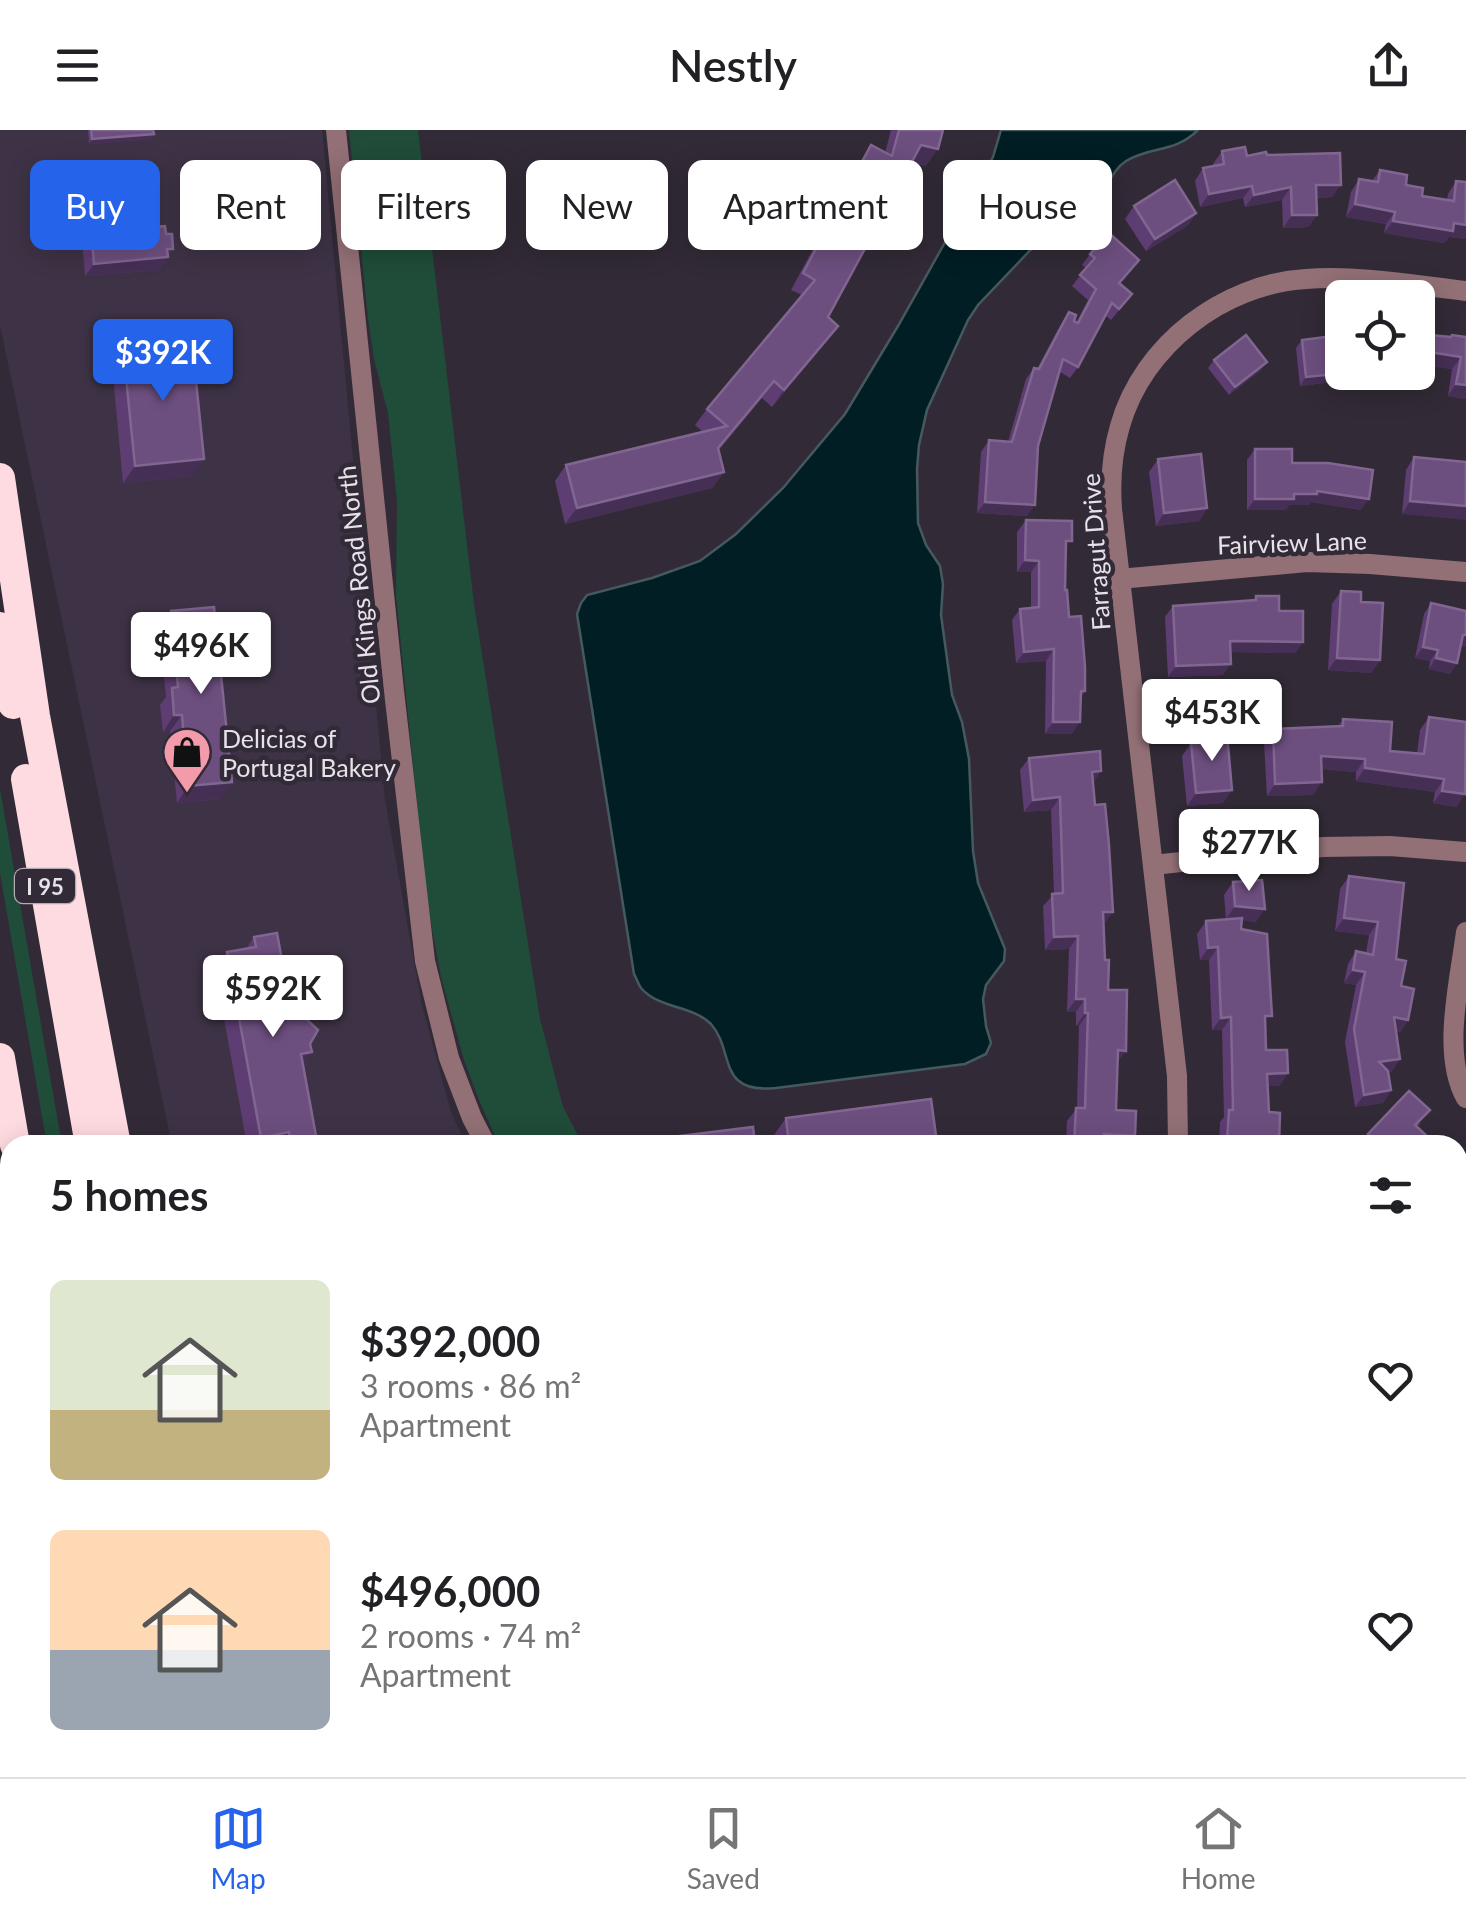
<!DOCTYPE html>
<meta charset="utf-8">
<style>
body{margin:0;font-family:Lato,sans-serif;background:#f2f2f2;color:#202124;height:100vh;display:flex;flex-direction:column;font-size:38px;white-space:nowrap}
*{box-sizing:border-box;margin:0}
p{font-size:32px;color:#757577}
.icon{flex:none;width:55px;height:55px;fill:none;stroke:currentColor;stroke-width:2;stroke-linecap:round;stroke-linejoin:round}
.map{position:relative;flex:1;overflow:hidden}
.details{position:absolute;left:0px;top:1005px;width:1468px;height:642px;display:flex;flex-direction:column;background:#fff;border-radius:30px 30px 0 0;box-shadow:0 5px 25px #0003}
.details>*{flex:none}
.top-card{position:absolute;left:30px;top:30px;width:1408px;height:90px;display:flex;gap:20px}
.fabs{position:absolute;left:1325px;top:150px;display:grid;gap:20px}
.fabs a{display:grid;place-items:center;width:110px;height:110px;border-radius:15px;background:#fff;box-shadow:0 5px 25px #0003;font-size:50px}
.price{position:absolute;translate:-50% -85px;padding:0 22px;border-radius:10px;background:#fff;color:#222;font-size:32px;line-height:65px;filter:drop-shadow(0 2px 5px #0008)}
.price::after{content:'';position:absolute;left:50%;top:60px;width:30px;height:22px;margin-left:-15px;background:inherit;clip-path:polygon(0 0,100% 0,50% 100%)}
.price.current{background:#2563eb;color:#fff}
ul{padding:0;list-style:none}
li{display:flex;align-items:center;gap:30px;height:250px;padding:0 50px}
li span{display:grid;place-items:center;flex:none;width:280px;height:200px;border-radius:15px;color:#555}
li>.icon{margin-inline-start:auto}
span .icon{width:120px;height:120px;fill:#fffc;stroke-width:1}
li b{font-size:42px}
h2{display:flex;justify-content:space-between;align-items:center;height:120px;padding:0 50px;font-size:42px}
.tag{padding:0 35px;border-radius:15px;background:#fff;box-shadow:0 5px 25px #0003;font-size:35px;line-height:90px}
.tag.current{background:#2563eb;color:#fff}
header{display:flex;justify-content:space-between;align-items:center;height:130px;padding:0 50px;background:#fff;font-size:45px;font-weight:600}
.menu{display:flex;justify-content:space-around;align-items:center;height:140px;border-top:2px solid #e0e0e0;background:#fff;font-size:28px;color:#757577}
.menu a{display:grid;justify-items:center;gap:5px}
.menu .current{color:#2563eb}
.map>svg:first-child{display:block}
</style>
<header><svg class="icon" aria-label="menu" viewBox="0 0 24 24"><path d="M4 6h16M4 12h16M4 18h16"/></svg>Nestly<svg class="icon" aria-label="share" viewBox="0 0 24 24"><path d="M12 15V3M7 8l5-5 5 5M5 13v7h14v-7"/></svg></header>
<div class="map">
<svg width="1466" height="1647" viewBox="0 0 1466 1647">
<defs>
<pattern id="forest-firs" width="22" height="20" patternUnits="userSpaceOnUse" patternTransform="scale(2.5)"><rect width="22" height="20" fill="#1f4d39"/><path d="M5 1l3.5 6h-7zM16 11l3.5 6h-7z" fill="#406656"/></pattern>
</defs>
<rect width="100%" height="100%" fill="#322b37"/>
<g fill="#3e3346">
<polygon points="0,0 322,0 385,670 422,876 451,982 466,1015 172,1015 0,195"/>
<polygon points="1458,1142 1466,1143 1466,1613 1458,1608"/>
<polygon points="430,1638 567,1638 568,1647 438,1647"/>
<polygon points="806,1638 1290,1638 1304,1647 824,1647"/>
</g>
<g fill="#1f4d39">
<polygon points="349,0 418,0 474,474 540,889 563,977 583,1015 499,1015 479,970 464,930 441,847 432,798 424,744 396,465 397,371 388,283 374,229 368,188"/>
<polygon points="0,659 62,1015 47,1015 0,743"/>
<polygon points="0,1071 10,1129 10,1571 0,1506"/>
<polygon points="20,1638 99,1638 101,1647 22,1647"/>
<polygon points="225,1638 343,1638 350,1647 293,1647 286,1643 269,1647 227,1647"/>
<polygon points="567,1638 660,1638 662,1647 568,1647"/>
</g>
<polygon fill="url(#forest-firs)" points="662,1638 806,1638 824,1647 662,1647"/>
<g fill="#001e24" stroke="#45595f" stroke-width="2.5">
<path d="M 1001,0 L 1198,0 C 1173,24 1153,15 1126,31 C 1110,41 1107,63 1093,75 C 1084,83 1069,85 1057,92 L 978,175 L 968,190 L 927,280 L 919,315 L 917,339 L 918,393 L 926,415 L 940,436 L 943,454 L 941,485 L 952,565 L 962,592 L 969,629 L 973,721 L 978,753 L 1005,819 L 1004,831 L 986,855 L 983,869 L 986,896 L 991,913 L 986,924 L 965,934 L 776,958 C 716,964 735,921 711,894 C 692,875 659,879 641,858 C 638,854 637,849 634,844 L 577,484 L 581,473 L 587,465 L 652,448 L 700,431 L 736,404 L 783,358 L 845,284 L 898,196 L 993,27 Z"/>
<polygon points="1458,1157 1466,1159 1466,1323 1458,1318"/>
<polygon points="0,1506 10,1571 10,1638 20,1638 22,1647 0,1647"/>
</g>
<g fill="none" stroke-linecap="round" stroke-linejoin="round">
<g stroke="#927076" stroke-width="20">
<polyline points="1119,449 1307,432 1370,434 1466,442"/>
<polyline points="1153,735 1323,717 1390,716 1466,722"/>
<path d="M 1466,802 C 1460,850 1441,924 1466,968"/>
<path d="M 1178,1015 L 1177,946 L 1112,379 C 1110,351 1112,323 1120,296 C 1143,215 1223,154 1306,149 C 1359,145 1413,155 1466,161"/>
</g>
<g stroke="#927076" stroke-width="20">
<polyline points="336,0 394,561 425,831 449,928 472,988 486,1015"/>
<polyline points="1338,1638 1354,1647"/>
<polyline points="1435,1638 1454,1647"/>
</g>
<g stroke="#fedbe1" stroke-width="30">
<polyline points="0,348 35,586 116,1015"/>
<polyline points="0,497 13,574"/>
<polyline points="26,649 90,1015"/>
<polyline points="0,928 15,1015"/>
<polyline points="124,1638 126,1647"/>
<polyline points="198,1638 200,1647"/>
<polyline points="350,1638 358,1647"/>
</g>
</g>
<g fill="#5e3d72">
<polygon points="88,0 153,0 154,4 151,9 89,14"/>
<polygon points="891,0 943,0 926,36 911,32 828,187 838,196 826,212 772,277 762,268 719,320 724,342 712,358 565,394 555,351 566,335 703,302 695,295 707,279 802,165 791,160 860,32 871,15 885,23"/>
<polygon points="1222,21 1247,26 1267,25 1332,67 1316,68 1317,85 1308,97 1283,98 1282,70 1245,77 1243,68 1200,77 1195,51 1203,38 1213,36 1213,34"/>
<polygon points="1380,40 1406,55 1422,66 1447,70 1448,64 1456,51 1466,52 1466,109 1449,107 1444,113 1384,103 1386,94 1346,87 1351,62 1359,49 1372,51"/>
<polygon points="87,50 116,58 124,73 168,126 159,140 85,146 78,62"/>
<polygon points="1134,76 1196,83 1187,96 1146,121 1125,89"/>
<polygon points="1090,124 1139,130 1120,154 1132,164 1111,190 1105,185 1078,237 1070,248 1060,242 1038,316 1027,386 977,383 981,322 989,310 1008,312 1026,249 1034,238 1037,239 1061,194 1069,182 1076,193 1088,170 1072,156 1086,138 1082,135"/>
<polygon points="1418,204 1466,207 1466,269 1448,266 1452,239 1422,235 1412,253 1366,249 1367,242 1418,242"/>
<polygon points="1302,210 1346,243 1340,251 1300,256 1296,218"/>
<polygon points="123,218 192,346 123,353 112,235"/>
<polygon points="1214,230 1261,240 1229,265 1208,238"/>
<polygon points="1255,319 1292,333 1361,380 1311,372 1309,375 1289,375 1286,380 1247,380 1247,330"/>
<polygon points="1414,327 1466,332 1402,384 1406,340"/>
<polygon points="1158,329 1207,378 1199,391 1156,396 1149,342"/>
<polygon points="1026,390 1066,420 1065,460 1085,561 1081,567 1072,604 1045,604 1046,531 1016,533 1012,490 1020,479 1031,478 1031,442 1017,442 1017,402"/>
<polygon points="1341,461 1361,472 1380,530 1371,543 1328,540 1332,474"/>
<polygon points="1256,466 1279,481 1296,523 1231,522 1223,545 1168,547 1165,487 1173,476 1253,470"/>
<polygon points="1431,473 1466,517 1461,516 1457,533 1450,544 1429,539 1430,531 1415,528 1424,484"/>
<polygon points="171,481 220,669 177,673 170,601 163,602 160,575 166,567 159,498"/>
<polygon points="1429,587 1464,665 1456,677 1433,673 1435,662 1356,651 1356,642 1321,639 1313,665 1267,666 1264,612 1273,599 1338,596 1343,589 1390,621 1417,623 1420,600"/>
<polygon points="1199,607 1223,673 1187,676 1182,626 1191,613 1195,613"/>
<polygon points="1029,628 1093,653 1105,830 1117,933 1116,980 1129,1015 1066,1015 1067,991 1077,978 1079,896 1076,896 1076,882 1067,882 1069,819 1045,820 1043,776 1054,764 1051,680 1024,682 1020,640"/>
<polygon points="1349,746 1404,753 1396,829 1408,890 1400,902 1396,902 1400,929 1391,942 1388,942 1391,960 1383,973 1355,977 1345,912 1356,855 1344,853 1348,834 1356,821 1366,823 1369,805 1335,801 1340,759"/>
<polygon points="1233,752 1256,792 1242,790 1241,799 1266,894 1266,920 1288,943 1279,956 1268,956 1269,982 1279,1015 1219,1015 1220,992 1224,987 1222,900 1212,900 1209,830 1200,830 1197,804 1206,791 1233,789 1226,789 1224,765"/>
<polygon points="254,807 292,885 310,914 303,935 316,1006 309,1015 247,1015 215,839 227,822 246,819"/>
<polygon points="786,988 935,1015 776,1015 774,1005"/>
<polygon points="1421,993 1417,997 1430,1015 1360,1015 1368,1004"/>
<polygon points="1458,1032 1466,1036 1466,1092 1458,1088"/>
<polygon points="1458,1345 1466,1350 1466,1448 1458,1443"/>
<polygon points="1466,1490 1466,1511 1458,1506"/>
</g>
<g fill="#462f55">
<polygon points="154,4 151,9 89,14 92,9"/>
<polygon points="921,15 938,19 926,36 909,31"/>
<polygon points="1316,55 1341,55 1332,67 1307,68"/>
<polygon points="1252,56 1243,68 1200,77 1209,64"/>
<polygon points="1291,57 1282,70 1245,77 1254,65"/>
<polygon points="1355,74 1395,82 1386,94 1346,87"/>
<polygon points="1196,83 1187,96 1146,121 1155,109"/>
<polygon points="1292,85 1317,85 1308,97 1283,98"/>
<polygon points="1393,91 1466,95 1466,109 1449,107 1444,113 1384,103"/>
<polygon points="173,119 159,140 85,146 94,134"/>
<polygon points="838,196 826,212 772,277 784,260"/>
<polygon points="1423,221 1461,227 1452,239 1418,234"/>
<polygon points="1267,232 1261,240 1229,265 1235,257"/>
<polygon points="1418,240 1421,240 1412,253 1366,249 1371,242 1418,242"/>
<polygon points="1346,243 1340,251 1300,256 1306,247"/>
<polygon points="774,251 762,268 706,334 718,318"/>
<polygon points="1456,254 1466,255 1466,269 1448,266"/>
<polygon points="204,329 192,346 123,353 135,336"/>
<polygon points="724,342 712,358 565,394 577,378"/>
<polygon points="1317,361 1369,369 1361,380 1311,372 1309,375 1289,375 1286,380 1247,380 1255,369"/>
<polygon points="1410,371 1466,376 1466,390 1402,384"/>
<polygon points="985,372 1035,375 1027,386 977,383"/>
<polygon points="1207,378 1199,391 1156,396 1164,383"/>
<polygon points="1025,430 1039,431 1031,442 1017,442"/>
<polygon points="1463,505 1466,505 1466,517 1455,516"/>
<polygon points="1230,511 1303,512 1296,523 1222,522"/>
<polygon points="1423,517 1438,520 1430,531 1415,528"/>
<polygon points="1054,519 1046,531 1016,533 1024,522"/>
<polygon points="1337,528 1380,530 1371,543 1328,540"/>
<polygon points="1436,528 1457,533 1450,544 1429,539"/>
<polygon points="1231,534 1223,545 1168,547 1176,536"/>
<polygon points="174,585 182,585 170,601 163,602"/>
<polygon points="1053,592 1080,592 1072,604 1045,604"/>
<polygon points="1321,626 1365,629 1356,642 1312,639"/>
<polygon points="1365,638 1444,649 1435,662 1356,651"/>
<polygon points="1101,641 1093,654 1092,642"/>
<polygon points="232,652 220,669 177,673 188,656"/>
<polygon points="1322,652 1313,665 1267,666 1275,654"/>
<polygon points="1466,653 1466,666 1464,665 1456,677 1433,673 1442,661"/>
<polygon points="1232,660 1223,673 1187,676 1196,663"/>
<polygon points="1060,667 1051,680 1024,682 1033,670"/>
<polygon points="1235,776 1265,779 1256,792 1226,789"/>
<polygon points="1103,782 1113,782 1104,794"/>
<polygon points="1344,788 1378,792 1369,805 1335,801"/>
<polygon points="1078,806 1069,819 1045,820 1054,807"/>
<polygon points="1218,817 1209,830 1200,830 1208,818"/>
<polygon points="1353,840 1365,842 1356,855 1344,853"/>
<polygon points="1076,869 1085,869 1076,882 1067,882"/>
<polygon points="1085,883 1088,883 1079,896 1076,896"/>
<polygon points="1231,887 1222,900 1212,900 1221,888"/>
<polygon points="1394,887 1408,890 1400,902 1385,900"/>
<polygon points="1118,920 1126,921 1117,933"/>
<polygon points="312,922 300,938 301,924"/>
<polygon points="1400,929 1391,942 1370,945 1379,932"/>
<polygon points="1288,943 1279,956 1258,956 1267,944"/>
<polygon points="1391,960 1383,973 1355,977 1364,965"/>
<polygon points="289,1002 280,1015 255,1015 261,1008"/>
<polygon points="1104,1004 1135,1006 1129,1015 1096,1015"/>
<polygon points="316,1006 309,1015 287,1015 290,1010"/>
<polygon points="1227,1011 1242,1012 1240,1015 1224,1015"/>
</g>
<g fill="#6d4f7f" stroke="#806690" stroke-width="2.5">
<polygon points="91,0 153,0 154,4 92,9"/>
<polygon points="899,0 943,0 938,19 921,15 828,187 838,196 784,260 774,251 718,318 724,342 577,378 566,335 727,296 707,279 815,150 803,143 871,15 892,26"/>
<polygon points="1245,17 1247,26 1266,22 1267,25 1340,23 1341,55 1316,55 1317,85 1292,85 1291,57 1254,65 1252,56 1209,64 1203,38 1224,34 1222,21"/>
<polygon points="1380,40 1407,45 1406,55 1423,58 1422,66 1454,71 1456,51 1466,52 1466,95 1454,93 1453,101 1393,91 1395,82 1355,74 1359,49 1378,52"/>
<polygon points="115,48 116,58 122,57 124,73 152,97 165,96 166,104 172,104 173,119 167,119 168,127 94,134 87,50"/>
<polygon points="1175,50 1196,83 1155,109 1134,76"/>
<polygon points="1109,103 1139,130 1119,153 1132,164 1119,179 1112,173 1078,237 1063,229 1038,316 1035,375 985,372 989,310 1012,312 1034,238 1039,239 1069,182 1076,185 1074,191 1078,193 1096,159 1080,145 1095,128 1090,124"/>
<polygon points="1418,204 1451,207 1452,205 1466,207 1466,255 1456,254 1461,227 1423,221 1421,240 1418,240"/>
<polygon points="1246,205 1267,232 1235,257 1214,230"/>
<polygon points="1341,205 1342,242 1346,243 1306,247 1302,210"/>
<polygon points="192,212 204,329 135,336 123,218"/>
<polygon points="1255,319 1292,319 1292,333 1328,333 1373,340 1369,369 1317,361 1317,364 1294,364 1294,369 1255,369"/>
<polygon points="1201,324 1207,378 1164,383 1158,329"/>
<polygon points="1414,327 1466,332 1466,376 1410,371"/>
<polygon points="1026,390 1072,391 1072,411 1066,411 1065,460 1067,460 1069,487 1081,486 1085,537 1085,561 1081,561 1080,592 1053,592 1054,519 1024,522 1020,479 1039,477 1039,431 1025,430"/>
<polygon points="1341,461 1361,462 1361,472 1383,473 1380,530 1337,528"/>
<polygon points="1256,466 1279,466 1279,481 1303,481 1303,512 1230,511 1231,534 1176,536 1173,476 1256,470"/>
<polygon points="1431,473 1466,481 1466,505 1463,505 1457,533 1436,528 1438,520 1423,517"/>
<polygon points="214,477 232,652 188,656 182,585 174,585 172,558 178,557 171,481"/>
<polygon points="1429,587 1466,592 1465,664 1442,661 1444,649 1365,638 1365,629 1321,626 1322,652 1275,654 1273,599 1343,596 1343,589 1392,592 1390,621 1424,624"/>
<polygon points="1227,604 1232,660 1196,663 1191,613 1199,613 1199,607"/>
<polygon points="1100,621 1101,641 1092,642 1095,675 1105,674 1109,715 1113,782 1103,782 1105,830 1109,830 1108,860 1127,860 1126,921 1118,920 1116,980 1136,981 1135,1006 1104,1004 1103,1015 1074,1015 1076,978 1085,978 1088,883 1085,883 1085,869 1076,869 1078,806 1054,807 1052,764 1063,763 1060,667 1033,670 1029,628"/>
<polygon points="1349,746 1404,753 1396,829 1406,831 1401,856 1414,859 1408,890 1394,887 1400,929 1379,932 1388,941 1391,960 1364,965 1354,899 1365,842 1353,840 1356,821 1373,825 1378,792 1344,788"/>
<polygon points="1262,750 1265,779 1235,776 1233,752"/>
<polygon points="1242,788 1241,799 1267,804 1272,886 1265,886 1266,920 1287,920 1288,943 1267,944 1269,982 1280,983 1279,1015 1241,1015 1242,1012 1227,1011 1229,980 1233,980 1231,887 1221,888 1218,817 1208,818 1206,791"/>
<polygon points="277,803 292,885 305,882 306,889 318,900 310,914 312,922 301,924 316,1006 290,1010 289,1002 261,1008 227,822 256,817 254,807"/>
<polygon points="1409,961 1430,980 1415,995 1432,1011 1429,1015 1380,1015 1368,1004"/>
<polygon points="931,969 937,1013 918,1015 789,1015 786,988"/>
<polygon points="753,997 755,1015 656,1015 655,1009"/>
<polygon points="1458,1032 1466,1036 1466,1075 1458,1070"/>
<polygon points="1458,1345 1466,1350 1466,1425 1458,1420"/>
</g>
<defs>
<g id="shop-pin" transform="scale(2.5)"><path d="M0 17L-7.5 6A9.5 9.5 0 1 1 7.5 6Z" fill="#f39aab" stroke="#322b37"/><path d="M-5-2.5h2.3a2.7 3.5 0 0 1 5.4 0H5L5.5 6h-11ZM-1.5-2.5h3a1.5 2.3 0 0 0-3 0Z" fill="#111"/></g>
</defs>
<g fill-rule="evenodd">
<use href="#shop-pin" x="187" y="622"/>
</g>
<g text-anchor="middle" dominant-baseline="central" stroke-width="9" stroke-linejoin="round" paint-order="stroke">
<rect fill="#322b37" stroke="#b1abb4" stroke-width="2.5" x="15" y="739" width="60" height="34" rx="8"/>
<g font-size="22" font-weight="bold" fill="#e7e2ea">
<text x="45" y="756">I 95</text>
</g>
<g font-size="25" fill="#e7e2ea" stroke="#322b37">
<text transform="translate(1292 412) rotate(-2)">Fairview Lane</text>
<text transform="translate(1095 422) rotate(-94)">Farragut Drive</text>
<text transform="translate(358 455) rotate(-96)">Old Kings Road North</text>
</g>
<g font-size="25" fill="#e7e2ea" stroke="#322b37" text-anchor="start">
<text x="222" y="608">Delicias of<tspan x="222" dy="29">Portugal Bakery</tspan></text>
</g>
</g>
</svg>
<div class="fabs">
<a><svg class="icon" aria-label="locate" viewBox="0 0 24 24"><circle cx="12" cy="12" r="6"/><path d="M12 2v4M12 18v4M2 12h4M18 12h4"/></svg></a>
</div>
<b class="price current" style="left:163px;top:274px">$392K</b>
<b class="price" style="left:201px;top:567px">$496K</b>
<b class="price" style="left:1212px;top:634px">$453K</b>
<b class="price" style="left:1249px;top:764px">$277K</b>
<b class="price" style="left:273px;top:910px">$592K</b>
<div class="top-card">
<a class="tag current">Buy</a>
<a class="tag">Rent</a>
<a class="tag">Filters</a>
<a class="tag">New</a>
<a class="tag">Apartment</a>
<a class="tag">House</a>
</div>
<section class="details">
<h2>5 homes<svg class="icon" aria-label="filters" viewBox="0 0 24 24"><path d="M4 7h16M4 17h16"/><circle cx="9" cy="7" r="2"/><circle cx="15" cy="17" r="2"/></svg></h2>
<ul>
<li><span style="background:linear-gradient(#dfe7d0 65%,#c2b280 0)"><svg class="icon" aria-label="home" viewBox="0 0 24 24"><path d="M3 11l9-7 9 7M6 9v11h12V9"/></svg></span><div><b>$392,000</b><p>3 rooms · 86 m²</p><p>Apartment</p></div><svg class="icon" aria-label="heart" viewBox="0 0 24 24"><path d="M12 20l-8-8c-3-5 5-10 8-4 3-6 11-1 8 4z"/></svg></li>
<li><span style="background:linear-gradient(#ffd9b3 60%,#9aa5b1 0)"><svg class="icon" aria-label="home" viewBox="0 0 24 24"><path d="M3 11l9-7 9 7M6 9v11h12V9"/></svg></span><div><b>$496,000</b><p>2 rooms · 74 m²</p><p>Apartment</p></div><svg class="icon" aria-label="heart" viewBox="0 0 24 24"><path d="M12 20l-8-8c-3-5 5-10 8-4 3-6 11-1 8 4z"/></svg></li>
</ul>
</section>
</div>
<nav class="menu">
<a class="current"><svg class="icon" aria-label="map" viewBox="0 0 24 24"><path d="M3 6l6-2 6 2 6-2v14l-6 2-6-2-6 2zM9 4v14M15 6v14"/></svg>Map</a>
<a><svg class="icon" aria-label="saved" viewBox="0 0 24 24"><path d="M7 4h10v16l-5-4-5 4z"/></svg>Saved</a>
<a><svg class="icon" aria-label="home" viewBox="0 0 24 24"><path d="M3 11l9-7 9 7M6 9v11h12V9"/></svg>Home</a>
</nav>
